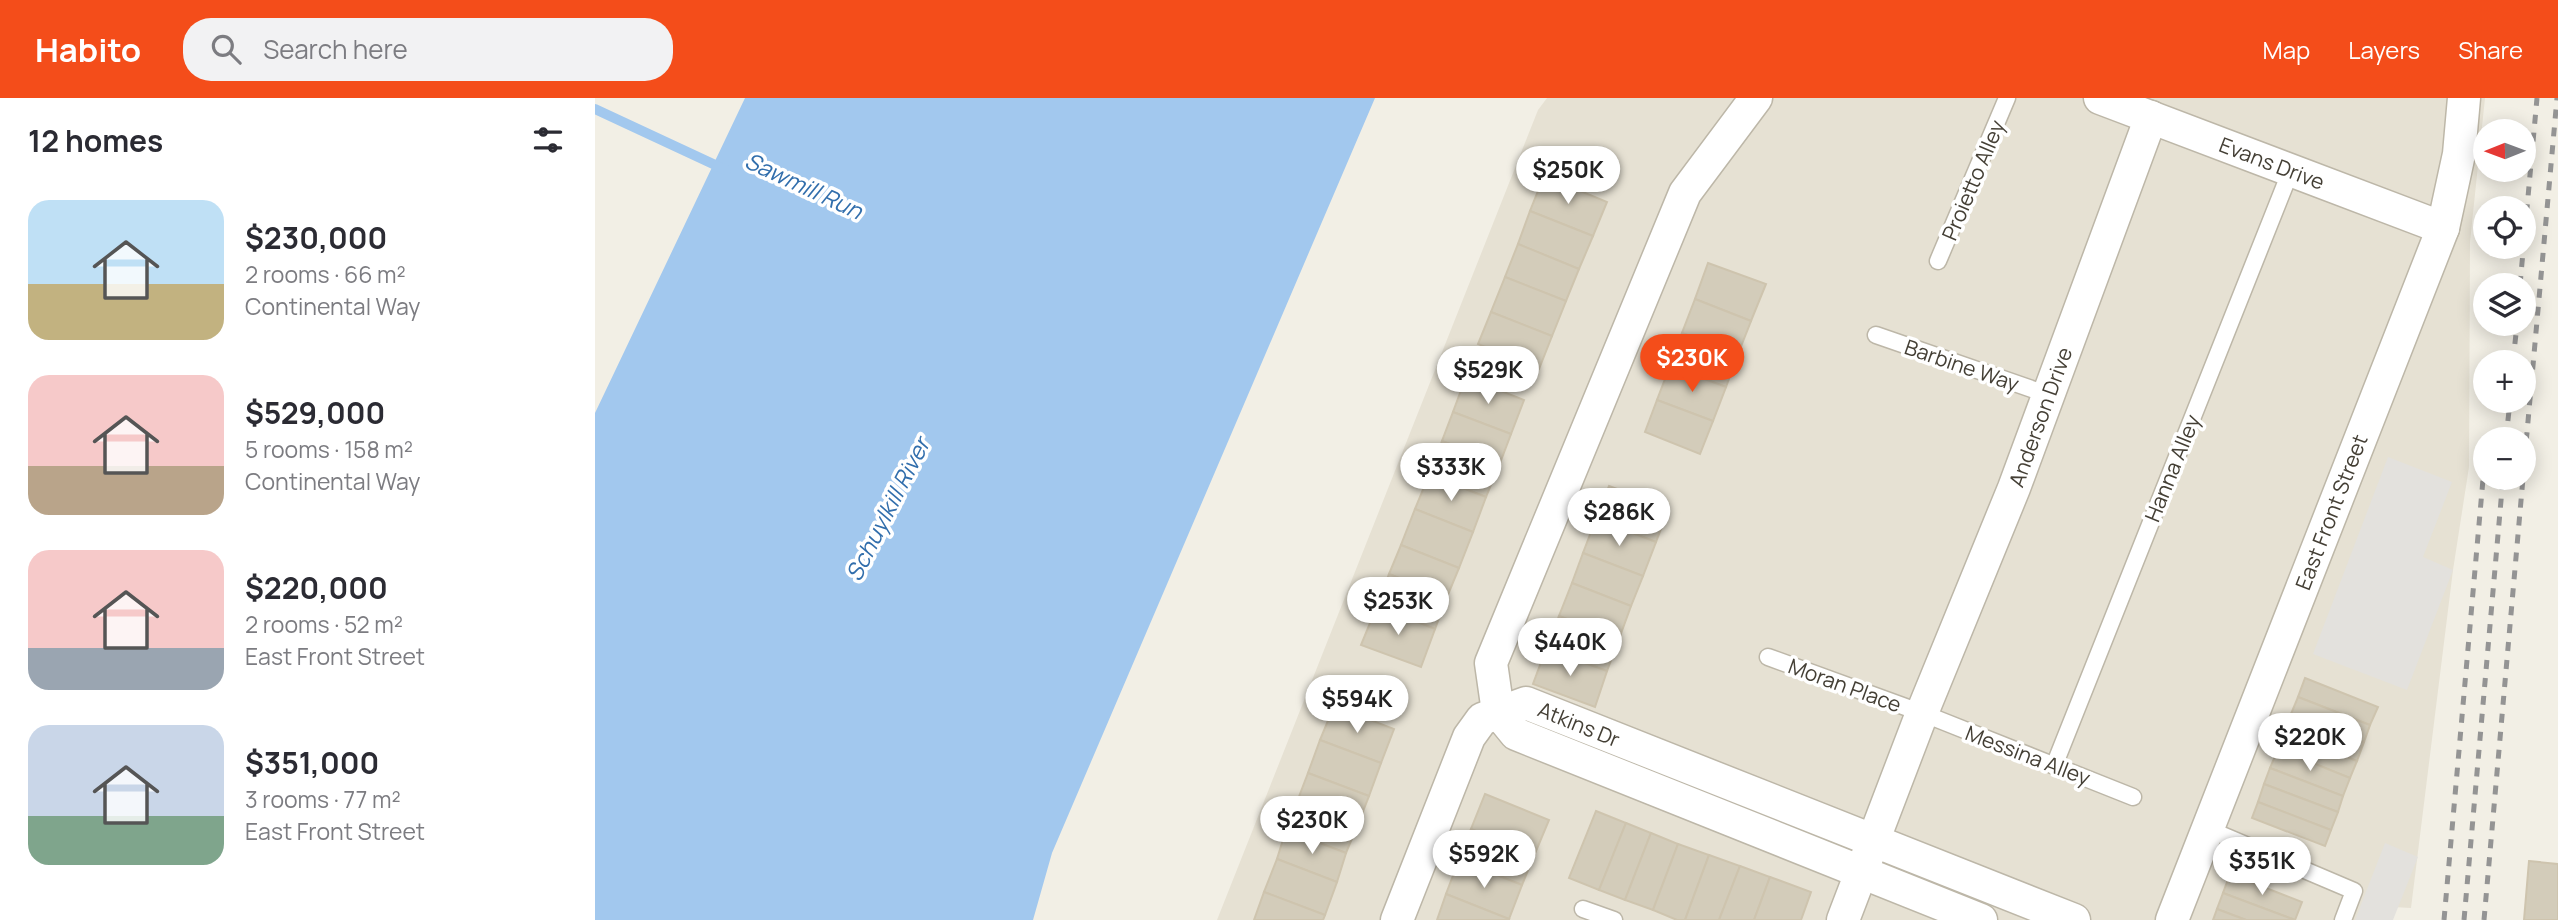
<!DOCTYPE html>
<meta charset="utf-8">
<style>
body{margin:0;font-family:Manrope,sans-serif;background:#f2f2f3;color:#2b2b33;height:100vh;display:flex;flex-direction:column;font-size:26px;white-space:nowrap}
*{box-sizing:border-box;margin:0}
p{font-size:23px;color:#7c7c81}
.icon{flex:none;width:38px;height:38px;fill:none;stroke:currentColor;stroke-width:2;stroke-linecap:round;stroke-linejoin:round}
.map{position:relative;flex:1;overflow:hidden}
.drawer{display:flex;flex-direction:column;background:#fff;width:595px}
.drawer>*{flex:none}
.needle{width:46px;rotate:269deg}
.buttons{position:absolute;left:1878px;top:21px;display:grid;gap:14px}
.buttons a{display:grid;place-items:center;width:63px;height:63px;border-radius:50%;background:#fff;box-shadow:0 4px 18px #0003;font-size:35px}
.price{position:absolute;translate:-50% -60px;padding:0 16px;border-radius:24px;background:#fff;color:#222;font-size:23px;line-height:46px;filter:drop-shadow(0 2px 4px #0008)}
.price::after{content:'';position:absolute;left:50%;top:42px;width:21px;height:16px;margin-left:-10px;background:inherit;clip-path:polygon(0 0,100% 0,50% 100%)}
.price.selected{background:#f44d1a;color:#fff}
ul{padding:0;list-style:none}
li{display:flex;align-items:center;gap:21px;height:175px;padding:0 28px}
li span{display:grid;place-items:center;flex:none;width:196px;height:140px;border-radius:21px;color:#555}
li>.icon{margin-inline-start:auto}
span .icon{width:84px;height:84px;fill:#fffc;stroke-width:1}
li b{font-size:30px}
h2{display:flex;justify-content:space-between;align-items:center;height:84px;padding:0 28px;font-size:30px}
header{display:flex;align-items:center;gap:42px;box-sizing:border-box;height:98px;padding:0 35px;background:#f44d1a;color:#fff}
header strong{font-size:33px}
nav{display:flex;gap:38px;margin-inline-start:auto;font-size:24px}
.search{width:490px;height:63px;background:#f2f2f3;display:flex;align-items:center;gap:18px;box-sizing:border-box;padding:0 24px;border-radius:28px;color:#7c7c81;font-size:26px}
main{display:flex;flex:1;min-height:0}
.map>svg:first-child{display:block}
</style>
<header>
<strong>Habito</strong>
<div class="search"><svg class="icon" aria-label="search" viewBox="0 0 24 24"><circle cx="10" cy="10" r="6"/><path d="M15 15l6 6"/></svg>Search here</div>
<nav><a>Map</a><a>Layers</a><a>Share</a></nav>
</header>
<main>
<section class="drawer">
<h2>12 homes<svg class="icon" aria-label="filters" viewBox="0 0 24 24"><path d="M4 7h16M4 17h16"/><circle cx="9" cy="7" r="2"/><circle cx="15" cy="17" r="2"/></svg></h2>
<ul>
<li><span style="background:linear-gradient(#bfe0f5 60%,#c2b280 0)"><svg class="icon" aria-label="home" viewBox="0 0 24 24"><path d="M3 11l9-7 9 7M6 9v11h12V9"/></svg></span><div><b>$230,000</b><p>2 rooms · 66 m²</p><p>Continental Way</p></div></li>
<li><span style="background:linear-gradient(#f6c9c9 65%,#b9a48a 0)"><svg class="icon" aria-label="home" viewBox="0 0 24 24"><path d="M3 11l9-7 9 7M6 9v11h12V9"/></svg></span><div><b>$529,000</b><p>5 rooms · 158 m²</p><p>Continental Way</p></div></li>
<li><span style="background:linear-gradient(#f6c9c9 70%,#9aa5b1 0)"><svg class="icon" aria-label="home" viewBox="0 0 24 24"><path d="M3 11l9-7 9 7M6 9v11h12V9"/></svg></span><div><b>$220,000</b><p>2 rooms · 52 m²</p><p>East Front Street</p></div></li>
<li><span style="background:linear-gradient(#c9d6e8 65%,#7fa58c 0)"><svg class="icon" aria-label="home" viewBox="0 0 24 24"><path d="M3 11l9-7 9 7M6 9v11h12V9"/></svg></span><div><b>$351,000</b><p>3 rooms · 77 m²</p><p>East Front Street</p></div></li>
</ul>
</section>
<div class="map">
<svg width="1963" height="822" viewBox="0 0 1963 822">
<rect width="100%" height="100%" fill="#f2efe5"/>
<polygon fill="#e6e1d3" points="952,0 1890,0 1875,144 1874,369 1858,472 1816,810 1798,809 1793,822 622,822 943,12"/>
<g fill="#e3e1dd">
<polygon points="1793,359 1857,384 1828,459 1858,472 1812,592 1718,556"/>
<polygon points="1790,745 1823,759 1798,822 1760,822"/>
</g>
<polygon fill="#a2c8ee" points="150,0 780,0 457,755 438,822 0,822 0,315"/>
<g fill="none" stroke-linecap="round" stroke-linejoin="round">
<polyline stroke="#a2c8ee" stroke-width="10" points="0,11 131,72"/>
</g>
<g fill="#d3ccba" stroke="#cec4ae" stroke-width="2">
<polygon points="949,78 1012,104 998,138 935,113"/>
<polygon points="935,113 998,138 984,171 923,146"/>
<polygon points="923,146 984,171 971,203 910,179"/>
<polygon points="1113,165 1171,186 1156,223 1100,201"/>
<polygon points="910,179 971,203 957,238 896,214"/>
<polygon points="1100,201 1156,223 1143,256 1087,235"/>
<polygon points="896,214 957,238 944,271 883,246"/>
<polygon points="1087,235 1143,256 1131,289 1075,268"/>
<polygon points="1075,268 1131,289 1118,323 1062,302"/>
<polygon points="871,279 929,302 916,336 858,314"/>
<polygon points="1062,302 1118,323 1105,356 1050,334"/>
<polygon points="858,314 916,336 905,365 847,343"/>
<polygon points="847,343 905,365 891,399 834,377"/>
<polygon points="834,377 891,399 878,434 820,411"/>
<polygon points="1014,388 1074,410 1061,444 1001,421"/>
<polygon points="820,411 878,434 864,470 806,447"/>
<polygon points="1001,421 1061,444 1048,478 988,455"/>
<polygon points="806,447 864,470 852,499 794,476"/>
<polygon points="988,455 1048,478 1036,508 977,485"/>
<polygon points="794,476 852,499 840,531 782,508"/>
<polygon points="977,485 1036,508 1024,541 964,518"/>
<polygon points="782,508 840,531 826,569 766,547"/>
<polygon points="964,518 1024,541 1012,573 951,551"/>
<polygon points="951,551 1012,573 1000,609 938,586"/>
<polygon points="1710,580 1783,609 1775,627 1703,599"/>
<polygon points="1703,599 1775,627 1769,644 1696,616"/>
<polygon points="739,608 799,631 786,665 725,642"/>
<polygon points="1696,616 1769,644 1762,663 1689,635"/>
<polygon points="1689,635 1762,663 1755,680 1683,651"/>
<polygon points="725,642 786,665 774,698 713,675"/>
<polygon points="1683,651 1755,680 1748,698 1675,670"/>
<polygon points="1675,670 1748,698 1743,714 1669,686"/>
<polygon points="713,675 774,698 763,726 702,704"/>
<polygon points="1669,686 1743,714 1736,732 1663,704"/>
<polygon points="890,696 954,722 939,758 876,731"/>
<polygon points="702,704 763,726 751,755 691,732"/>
<polygon points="1663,704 1736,732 1730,748 1657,720"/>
<polygon points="1001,713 1031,725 1004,792 974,780"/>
<polygon points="1031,725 1056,735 1030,802 1004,792"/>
<polygon points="876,731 939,758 927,787 864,762"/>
<polygon points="691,732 751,755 742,784 682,761"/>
<polygon points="1056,735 1083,746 1058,812 1030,802"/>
<polygon points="1083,746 1114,757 1090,822 1082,822 1058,812"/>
<polygon points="1114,757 1145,768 1124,822 1090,822"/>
<polygon points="682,761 742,784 730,817 669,794"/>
<polygon points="864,762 927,787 914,821 851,796"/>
<polygon points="1934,763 1963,766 1963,822 1929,822"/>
<polygon points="1145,768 1175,779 1159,822 1124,822"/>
<polygon points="1635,776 1707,804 1700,822 1628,795"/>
<polygon points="1175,779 1216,794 1206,822 1159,822"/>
<polygon points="669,794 730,817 728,822 659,822"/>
<polygon points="1628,795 1700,822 1651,822 1622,811"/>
<polygon points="851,796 914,821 913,822 842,822"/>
<polygon points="1622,811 1651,822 1618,822"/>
</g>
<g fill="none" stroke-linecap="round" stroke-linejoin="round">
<g stroke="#bdb7a8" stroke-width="19">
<g id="lane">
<polyline points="1343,163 1412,0"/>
<polyline points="1281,237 1454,297"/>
<polyline points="1173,559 1327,615 1538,699"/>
<polyline points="1459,668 1696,72"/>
<polyline points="1613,731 1759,793 1748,822"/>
<polyline points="988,811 1019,822"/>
</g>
</g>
<g stroke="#bdb7a8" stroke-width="35">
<g id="street">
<polyline points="1161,0 1090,95 896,565 903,614 921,636 1386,822"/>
<polyline points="1505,0 1848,130"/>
<polyline points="802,822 874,639 887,621 931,605 1479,822"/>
<polyline points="1248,822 1327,615 1419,390 1556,19"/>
<polyline points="1577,822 1848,130 1864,56 1869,0"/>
</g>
</g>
<use href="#lane" stroke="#fff" stroke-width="16"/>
<use href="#street" stroke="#fff" stroke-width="32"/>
<g stroke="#949494" stroke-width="5" stroke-dasharray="9 9" stroke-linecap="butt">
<polyline points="1925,187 1942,0"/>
<polyline points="1918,264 1922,226"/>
<polyline points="1911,341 1915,303"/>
<polyline points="1928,379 1962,0"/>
<polyline points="1849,822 1889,370"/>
<polyline points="1869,822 1908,380"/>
<polyline points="1889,822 1928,380"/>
</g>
</g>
<g text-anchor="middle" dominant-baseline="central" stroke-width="7" stroke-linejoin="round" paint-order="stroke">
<g font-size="21" fill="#443f35" stroke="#fff">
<text transform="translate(1677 65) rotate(21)">Evans Drive</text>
<text transform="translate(1378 82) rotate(-67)">Proietto Alley</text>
<text transform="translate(1367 267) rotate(19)">Barbine Way</text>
<text transform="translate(1445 319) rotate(-70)">Anderson Drive</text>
<text transform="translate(1577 370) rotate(-68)">Hanna Alley</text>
<text transform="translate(1736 414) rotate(-69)">East Front Street</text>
<text transform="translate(1250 587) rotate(20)">Moran Place</text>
<text transform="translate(984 626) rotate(22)">Atkins Dr</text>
<text transform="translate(1433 657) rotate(21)">Messina Alley</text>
</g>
<g font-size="23" font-style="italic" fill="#316eac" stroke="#fff">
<text transform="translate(209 87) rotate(25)">Sawmill Run</text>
<text transform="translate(292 411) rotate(-63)">Schuylkill River</text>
</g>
</g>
</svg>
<div class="buttons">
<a><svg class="needle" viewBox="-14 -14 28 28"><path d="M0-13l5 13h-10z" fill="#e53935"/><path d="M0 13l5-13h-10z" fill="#7c7c81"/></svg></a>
<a><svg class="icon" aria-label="locate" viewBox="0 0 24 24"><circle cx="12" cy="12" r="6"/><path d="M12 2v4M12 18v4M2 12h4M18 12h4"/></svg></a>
<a><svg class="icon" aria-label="layers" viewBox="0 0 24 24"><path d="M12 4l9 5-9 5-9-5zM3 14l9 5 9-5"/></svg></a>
<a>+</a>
<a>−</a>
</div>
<b class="price" style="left:973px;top:108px">$250K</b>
<b class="price selected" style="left:1097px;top:296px">$230K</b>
<b class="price" style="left:893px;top:308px">$529K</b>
<b class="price" style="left:856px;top:405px">$333K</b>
<b class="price" style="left:1024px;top:450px">$286K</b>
<b class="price" style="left:803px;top:539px">$253K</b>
<b class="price" style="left:975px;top:580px">$440K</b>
<b class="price" style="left:762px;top:637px">$594K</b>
<b class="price" style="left:1715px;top:675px">$220K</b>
<b class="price" style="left:717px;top:758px">$230K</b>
<b class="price" style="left:889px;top:792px">$592K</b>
<b class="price" style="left:1667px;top:799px">$351K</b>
</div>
</main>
